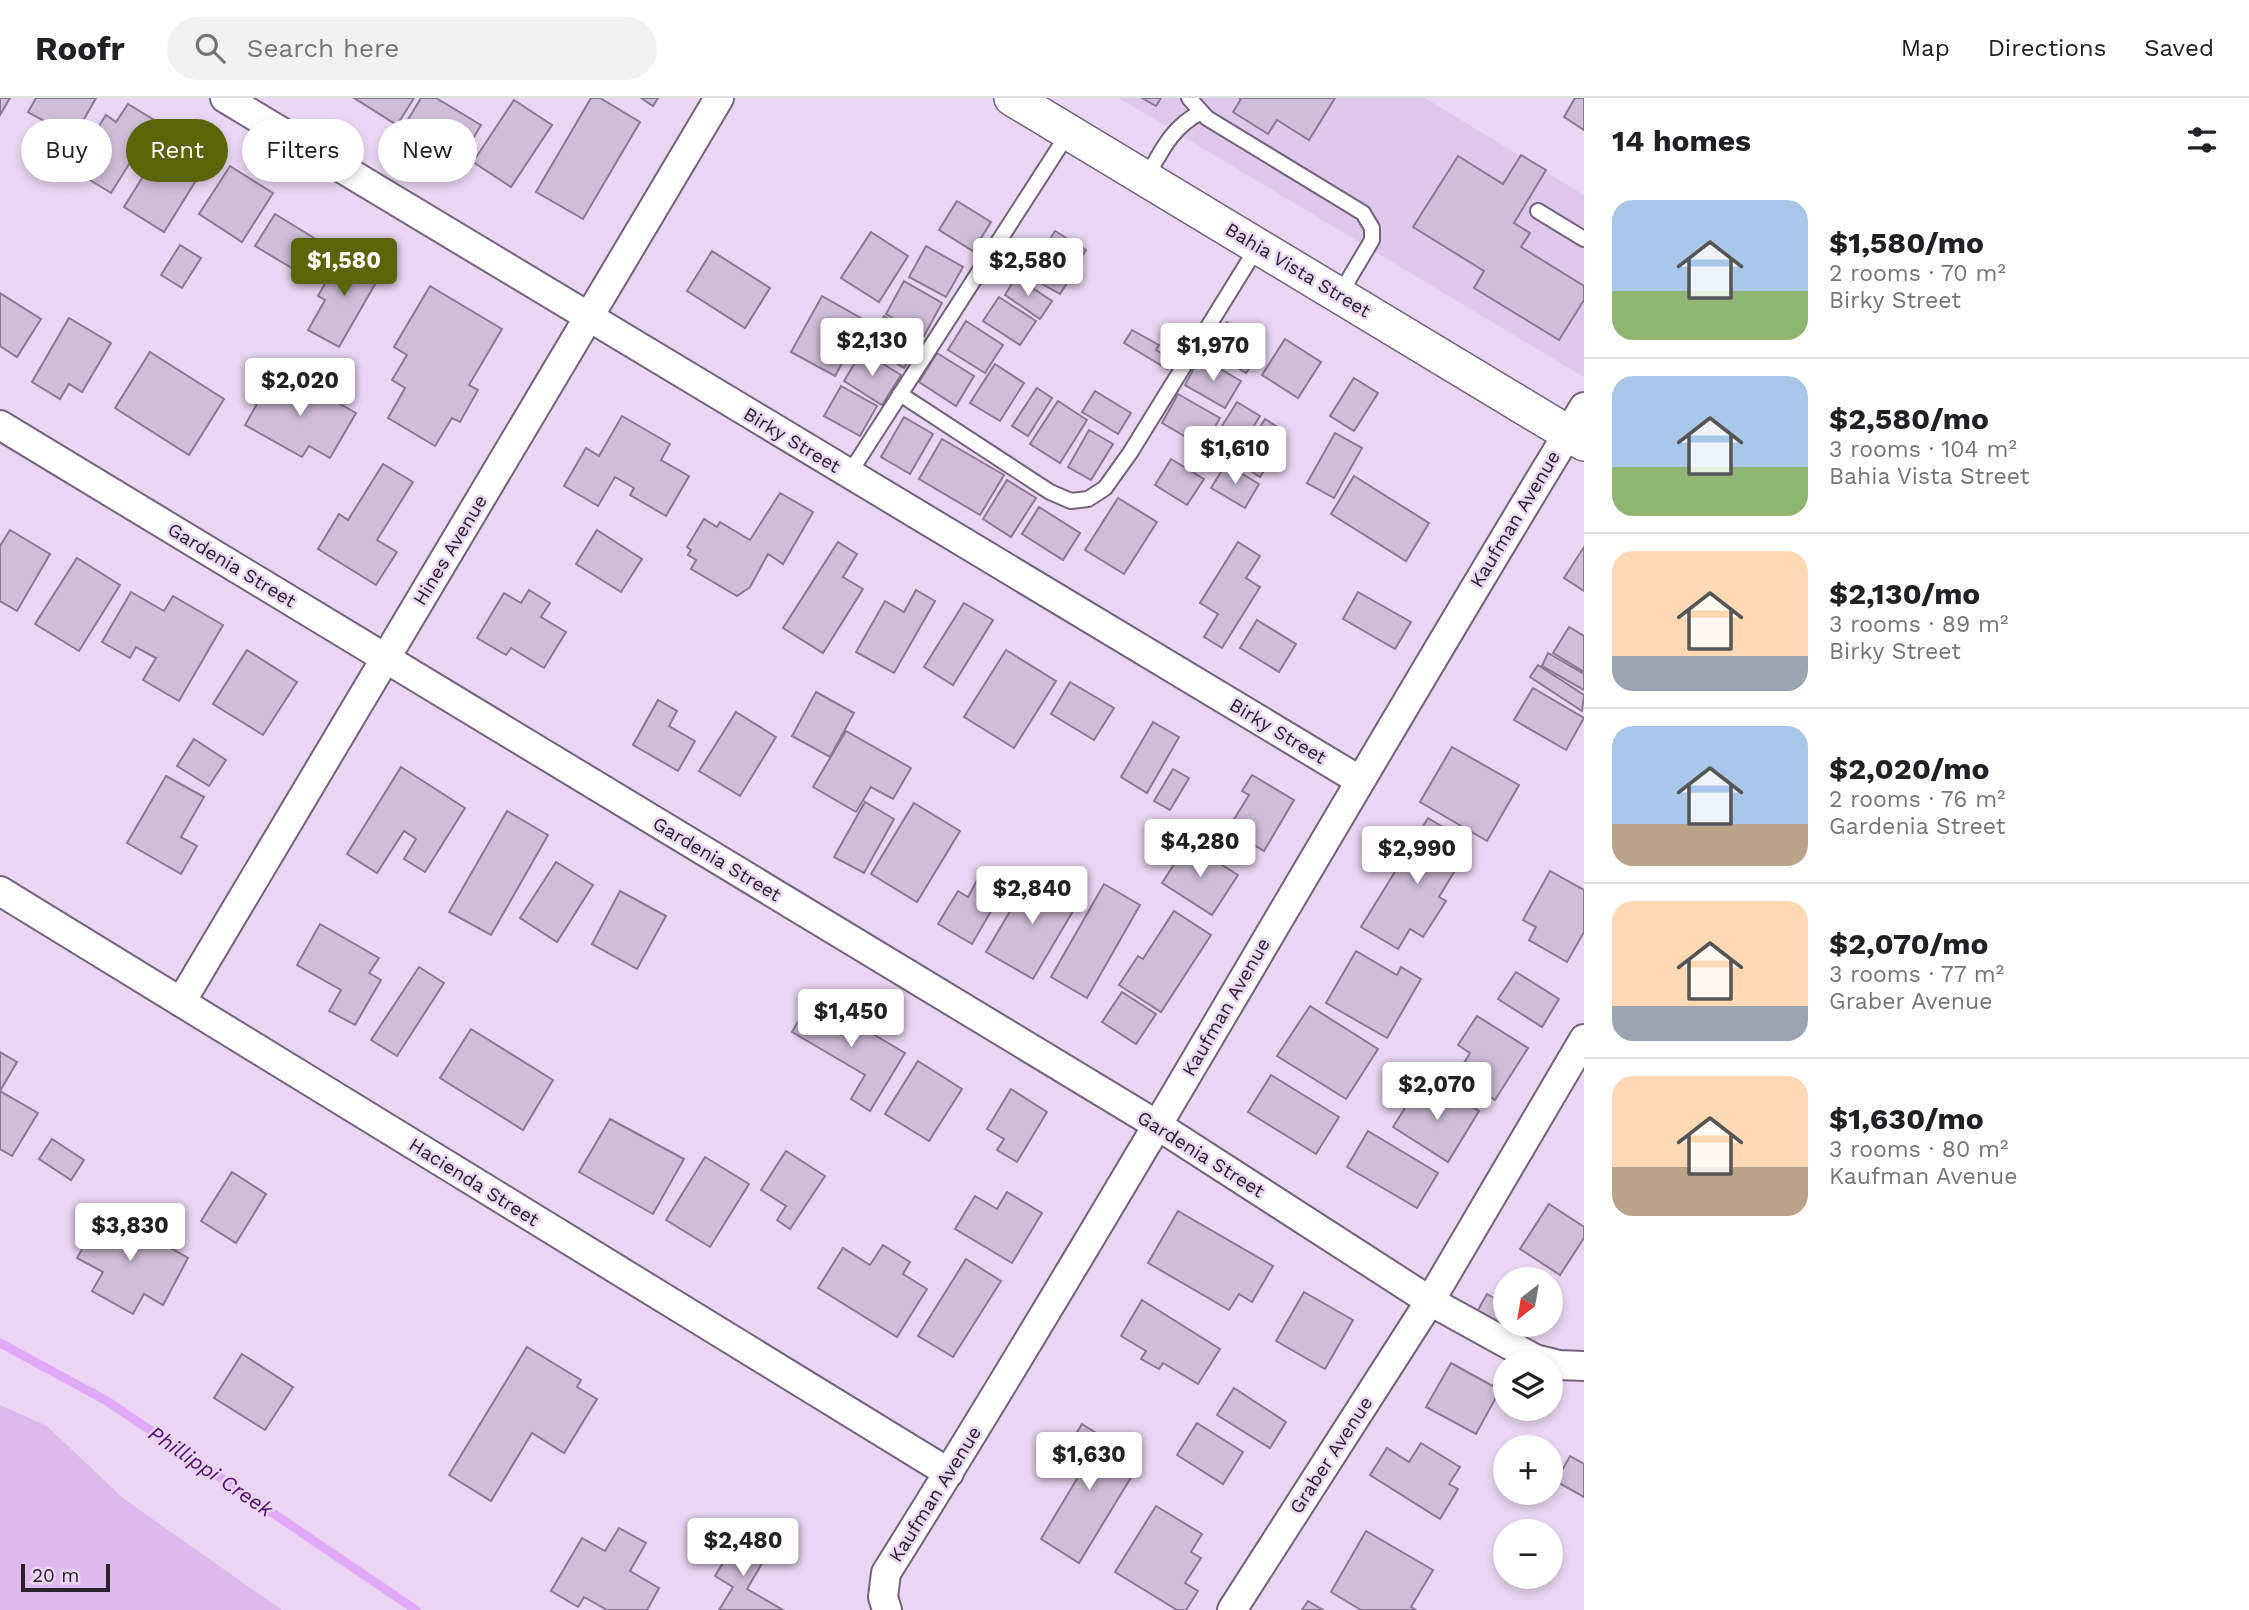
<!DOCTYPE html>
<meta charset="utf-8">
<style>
body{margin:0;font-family:"Work Sans",sans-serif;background:#f2f2f2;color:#202124;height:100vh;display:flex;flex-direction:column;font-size:26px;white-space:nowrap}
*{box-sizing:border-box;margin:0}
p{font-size:23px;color:#757577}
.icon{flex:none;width:38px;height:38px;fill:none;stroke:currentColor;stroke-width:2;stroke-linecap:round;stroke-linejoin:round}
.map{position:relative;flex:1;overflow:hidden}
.drawer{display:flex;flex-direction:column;background:#fff;width:665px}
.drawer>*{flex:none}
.guide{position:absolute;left:21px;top:21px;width:665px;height:63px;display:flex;gap:14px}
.needle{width:46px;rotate:211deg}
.buttons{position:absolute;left:1493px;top:1169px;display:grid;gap:14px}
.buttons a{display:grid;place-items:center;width:70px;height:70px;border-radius:50%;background:#fff;box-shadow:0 4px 10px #0003;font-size:35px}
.scale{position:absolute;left:21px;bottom:18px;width:89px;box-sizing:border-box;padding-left:7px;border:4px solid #2a232d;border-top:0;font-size:19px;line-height:24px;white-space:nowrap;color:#2a232d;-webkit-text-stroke:5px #ead6f2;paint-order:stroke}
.price{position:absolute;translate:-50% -60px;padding:0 16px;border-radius:7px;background:#fff;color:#222;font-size:23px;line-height:46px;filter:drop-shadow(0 2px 4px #0008)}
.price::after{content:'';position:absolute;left:50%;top:42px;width:21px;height:16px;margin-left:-10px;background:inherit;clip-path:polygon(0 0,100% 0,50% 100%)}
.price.on{background:#5a6507;color:#fff}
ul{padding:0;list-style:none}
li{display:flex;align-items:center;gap:21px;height:175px;padding:0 28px}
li+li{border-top:2px solid #e0e0e0}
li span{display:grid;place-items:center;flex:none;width:196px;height:140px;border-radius:21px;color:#555}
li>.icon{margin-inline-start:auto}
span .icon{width:84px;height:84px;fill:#fffc;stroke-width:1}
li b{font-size:30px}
h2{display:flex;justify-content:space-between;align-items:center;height:84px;padding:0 28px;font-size:30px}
.pill{padding:0 24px;border-radius:32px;background:#fff;box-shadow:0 4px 10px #0003;font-size:24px;line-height:63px}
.pill.on{background:#5a6507;color:#fff}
header{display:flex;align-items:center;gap:42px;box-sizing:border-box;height:98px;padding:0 35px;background:#fff;border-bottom:2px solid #e0e0e0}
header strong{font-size:33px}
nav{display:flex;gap:38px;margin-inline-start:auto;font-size:24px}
.search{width:490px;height:63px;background:#f2f2f2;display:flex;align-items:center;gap:18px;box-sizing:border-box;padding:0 24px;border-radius:38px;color:#757577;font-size:26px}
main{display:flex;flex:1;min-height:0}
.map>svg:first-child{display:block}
</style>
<header>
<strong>Roofr</strong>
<div class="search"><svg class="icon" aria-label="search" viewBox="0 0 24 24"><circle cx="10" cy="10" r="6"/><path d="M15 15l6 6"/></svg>Search here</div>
<nav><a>Map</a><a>Directions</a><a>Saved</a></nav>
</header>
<main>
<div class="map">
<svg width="1584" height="1512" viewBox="0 0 1584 1512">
<rect width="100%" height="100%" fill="#ead6f2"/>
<polygon fill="#dfc8e9" points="1119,0 1425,0 1584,97 1584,279"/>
<polygon fill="#ddbaed" points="0,1307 47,1328 124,1401 282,1512 0,1512"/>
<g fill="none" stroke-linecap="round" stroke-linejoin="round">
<polyline stroke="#e1aaf9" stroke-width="9" points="0,1245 107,1303 416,1512"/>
</g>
<g fill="#d0bdd8" stroke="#8b7a93" stroke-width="2">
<polygon points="0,0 10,0 0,17"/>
<polygon points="36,0 96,0 62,60 41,48 53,28 28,14"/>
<polygon points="354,0 414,0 397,27"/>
<polygon points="421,0 436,0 481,27 459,64 403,30"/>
<polygon points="591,0 600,0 640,24 583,121 536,94"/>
<polygon points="641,0 658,0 653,8"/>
<polygon points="1142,0 1161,0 1156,8"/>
<polygon points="1239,0 1335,0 1309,42 1277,22 1268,36 1233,14 1241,1"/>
<polygon points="1575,0 1584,0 1584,32 1564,19"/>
<polygon points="514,2 552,27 511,89 473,64"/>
<polygon points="128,6 156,23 111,95 85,79 93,66 80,58 106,17 116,24"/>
<polygon points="165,43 205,68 164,134 124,109"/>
<polygon points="1521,57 1546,72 1514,125 1530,135 1521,149 1584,188 1584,202 1559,242 1474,190 1484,173 1413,129 1458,58 1503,86"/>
<polygon points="230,68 273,95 242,144 199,116"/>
<polygon points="957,103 991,124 973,153 939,132"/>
<polygon points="275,116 319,143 300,175 255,148"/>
<polygon points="1055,133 1086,152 1074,171 1043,152"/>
<polygon points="871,134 908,158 879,204 841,180"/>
<polygon points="180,147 201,160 182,190 161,177"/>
<polygon points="926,148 963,169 946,199 909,179"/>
<polygon points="344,152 382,174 339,249 308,232 325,202 318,198"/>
<polygon points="712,153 770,190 745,230 687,193"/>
<polygon points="1026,160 1067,185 1060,196 1019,173"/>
<polygon points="1016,179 1052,203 1040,221 1005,197"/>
<polygon points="904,183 942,205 924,238 886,216"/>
<polygon points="430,188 502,231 469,287 478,292 460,324 452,320 435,348 388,320 405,290 392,282 407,257 394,249"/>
<polygon points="0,195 41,221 17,259 0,248"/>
<polygon points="822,198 866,223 835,278 791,254"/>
<polygon points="999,199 1036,223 1020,247 983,223"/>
<polygon points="884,218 922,241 904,270 866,247"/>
<polygon points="69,220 111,245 82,294 69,286 60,301 32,284"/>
<polygon points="966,223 1003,247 985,275 948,252"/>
<polygon points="1227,224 1264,247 1246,275 1209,251"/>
<polygon points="1132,232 1159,247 1156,252 1173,262 1167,271 1124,245"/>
<polygon points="1285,241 1321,264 1298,300 1262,277"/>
<polygon points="862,253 901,277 882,307 844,283"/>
<polygon points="150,254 224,301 189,357 115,310"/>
<polygon points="937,255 974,278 956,308 919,284"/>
<polygon points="1200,259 1241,283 1225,310 1185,287"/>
<polygon points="995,266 1024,285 1000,323 970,305"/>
<polygon points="273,278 301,293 305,286 356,315 330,360 309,348 302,359 245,327"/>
<polygon points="1354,280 1378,295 1354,333 1330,318"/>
<polygon points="841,288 877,308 860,338 824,318"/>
<polygon points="1037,290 1052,300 1028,338 1012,328"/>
<polygon points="1095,293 1131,315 1118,336 1082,314"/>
<polygon points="1178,296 1220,320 1203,349 1162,325"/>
<polygon points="1058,303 1087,322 1060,365 1030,346"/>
<polygon points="1237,304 1260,318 1233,361 1210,347"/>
<polygon points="622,318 670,346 661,362 689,378 666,418 630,397 634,390 615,379 598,408 564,388 586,350 599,358"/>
<polygon points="904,319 933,336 910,376 881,359"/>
<polygon points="1265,321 1282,332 1263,362 1268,366 1260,379 1238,365"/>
<polygon points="1089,332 1113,346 1091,382 1068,369"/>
<polygon points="1335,335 1362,350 1334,400 1307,385"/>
<polygon points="942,341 1004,377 980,417 919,381"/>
<polygon points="1171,361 1204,381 1187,407 1155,387"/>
<polygon points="383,366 413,384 377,442 397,454 376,487 318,451 339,416 348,422"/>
<polygon points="1226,366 1259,386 1245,410 1211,390"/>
<polygon points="1354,378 1429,425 1406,463 1331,416"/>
<polygon points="1007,382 1036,400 1011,439 983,421"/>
<polygon points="780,395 813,414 783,466 768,456 750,489 737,498 691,471 696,462 688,457 691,452 687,449 704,421 717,429 720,424 750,442"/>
<polygon points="1118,400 1157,424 1124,476 1085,452"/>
<polygon points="1039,409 1080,435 1063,462 1022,436"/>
<polygon points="10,432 50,456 17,513 0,503 0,448"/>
<polygon points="597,432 642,461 621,494 576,466"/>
<polygon points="838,444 857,456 843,479 863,491 823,555 783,530"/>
<polygon points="1238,444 1260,458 1246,480 1260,489 1222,550 1204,539 1218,516 1200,505"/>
<polygon points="1584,449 1584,493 1564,480"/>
<polygon points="77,460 120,487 79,553 35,526"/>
<polygon points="529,492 550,505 541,519 566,534 544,570 511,550 506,557 477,540 504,495 521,505"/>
<polygon points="916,492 935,503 894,575 856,554 885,503 904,514"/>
<polygon points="131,494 164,513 173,498 223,527 179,603 143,582 156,560 136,549 130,560 102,544"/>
<polygon points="1358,494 1411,524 1395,551 1343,521"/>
<polygon points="964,505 993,522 953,587 924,569"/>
<polygon points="1257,522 1296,546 1279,574 1240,550"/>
<polygon points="1569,529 1584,538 1584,574 1553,555"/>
<polygon points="247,552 297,584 263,637 213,606"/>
<polygon points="1006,552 1056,583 1014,650 964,619"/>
<polygon points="1548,555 1584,576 1584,592 1542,568"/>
<polygon points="1538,567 1584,597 1582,613 1530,579"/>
<polygon points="1070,584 1114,610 1094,642 1051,616"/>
<polygon points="1533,590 1584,620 1566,652 1514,622"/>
<polygon points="816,594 854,615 830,659 792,638"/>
<polygon points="658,602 677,613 669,628 695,643 678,673 633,647"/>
<polygon points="736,614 776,639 740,698 699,673"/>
<polygon points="1153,624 1179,639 1147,695 1121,679"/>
<polygon points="846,633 911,670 893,701 871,689 856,714 813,689"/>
<polygon points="194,641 226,662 209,688 177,668"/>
<polygon points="1452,649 1519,687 1487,743 1420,704"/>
<polygon points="401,669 465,710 425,774 404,761 416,741 404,733 377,775 347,756"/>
<polygon points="1173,671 1189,680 1170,712 1154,703"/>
<polygon points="1252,677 1294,702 1264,753 1228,731 1249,697 1242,693"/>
<polygon points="166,678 204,699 181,739 197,748 181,776 127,745"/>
<polygon points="865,704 894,721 864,775 834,759"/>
<polygon points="914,705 960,733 917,804 871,776"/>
<polygon points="507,713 548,737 491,837 449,814"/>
<polygon points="1428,720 1471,746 1439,799 1446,803 1423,839 1410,831 1398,851 1361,829"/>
<polygon points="1188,745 1238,777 1212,817 1162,785"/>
<polygon points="556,764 593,787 557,844 520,820"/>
<polygon points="1035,771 1055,783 1049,792 1076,808 1033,881 986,854"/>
<polygon points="1550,773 1584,792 1584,834 1567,864 1529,842 1536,829 1523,822"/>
<polygon points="981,775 1005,789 972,846 938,826 958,793 968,799"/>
<polygon points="1104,786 1140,807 1087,900 1051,879"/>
<polygon points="620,793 666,818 637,871 592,846"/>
<polygon points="1174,813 1211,837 1161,914 1119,887 1138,858 1143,861"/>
<polygon points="320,826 379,860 369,875 381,882 355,927 329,913 341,892 297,867"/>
<polygon points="1356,853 1397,877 1401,869 1421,881 1387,940 1326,905"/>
<polygon points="419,869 444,885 397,958 371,942"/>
<polygon points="1516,874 1559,901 1542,929 1498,901"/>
<polygon points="1122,894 1156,916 1136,946 1102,924"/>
<polygon points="812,900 905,955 870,1013 851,1001 865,977 792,934"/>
<polygon points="1310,908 1378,951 1346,1001 1277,958"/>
<polygon points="1477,918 1528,950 1495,1002 1456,978 1470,955 1458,947"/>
<polygon points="471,931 553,982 523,1032 440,980"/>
<polygon points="0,954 17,964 0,993 38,1015 12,1058 0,1051"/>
<polygon points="918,963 962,991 929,1043 885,1016"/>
<polygon points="1271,977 1339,1019 1316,1056 1248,1014"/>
<polygon points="1437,987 1479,1013 1448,1064 1393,1029 1415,994 1428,1002"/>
<polygon points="1011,991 1047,1014 1017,1064 997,1052 1004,1041 987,1031"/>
<polygon points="610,1021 684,1061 653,1116 579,1074"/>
<polygon points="1368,1033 1438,1075 1417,1110 1347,1069"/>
<polygon points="52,1041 84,1062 71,1082 39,1061"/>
<polygon points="786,1053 825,1078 790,1131 777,1122 786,1108 761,1092"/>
<polygon points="705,1059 749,1086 710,1149 666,1122"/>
<polygon points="232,1074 266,1096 236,1145 201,1123"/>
<polygon points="1007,1094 1042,1115 1012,1165 955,1131 975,1098 997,1111"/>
<polygon points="1549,1106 1584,1129 1584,1140 1560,1177 1520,1151"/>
<polygon points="104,1112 188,1160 163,1207 144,1196 133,1216 92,1193 103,1174 77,1160"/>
<polygon points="1178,1113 1273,1168 1252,1204 1239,1196 1229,1212 1148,1165"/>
<polygon points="883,1147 910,1164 903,1176 927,1191 897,1239 818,1190 843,1150 870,1167"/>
<polygon points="966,1161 1001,1183 953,1259 918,1238"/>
<polygon points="1304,1194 1353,1222 1325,1271 1276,1243"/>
<polygon points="1487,1196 1505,1206 1505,1227 1522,1227 1514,1241 1474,1219"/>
<polygon points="1142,1202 1220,1251 1198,1286 1163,1265 1159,1271 1141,1261 1146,1253 1121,1238"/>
<polygon points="527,1249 581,1282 577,1289 597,1301 564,1355 532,1335 491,1403 449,1377"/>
<polygon points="242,1256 293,1289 265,1332 214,1300"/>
<polygon points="1451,1265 1500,1292 1476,1336 1426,1309"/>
<polygon points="1234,1290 1286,1324 1270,1350 1217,1317"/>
<polygon points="1197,1325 1243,1354 1223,1386 1177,1357"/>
<polygon points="1082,1326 1141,1363 1079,1465 1041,1441 1081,1374 1060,1362"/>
<polygon points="1421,1345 1460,1369 1449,1386 1458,1391 1440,1421 1370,1377 1387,1350 1409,1364"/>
<polygon points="1570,1358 1584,1366 1584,1399 1556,1383"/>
<polygon points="1156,1408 1202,1436 1191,1454 1201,1460 1185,1485 1198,1493 1186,1512 1177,1512 1115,1474"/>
<polygon points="619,1430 646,1445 630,1473 659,1490 647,1512 607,1512 584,1499 578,1509 551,1493 582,1440 605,1453"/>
<polygon points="1366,1433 1433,1472 1411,1509 1416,1512 1361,1512 1331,1494"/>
<polygon points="738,1440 767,1457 747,1491 783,1512 719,1512 733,1489 715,1478"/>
<polygon points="1308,1503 1323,1512 1302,1512"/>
</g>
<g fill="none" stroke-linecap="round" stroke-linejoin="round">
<g stroke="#73627b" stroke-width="18">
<g id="service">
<polyline points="1189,0 1207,20 1363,115 1372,130 1372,142 1340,196"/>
<path d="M 1146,80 C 1162,52 1172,29 1201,14"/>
<polyline points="1538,113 1584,141"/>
<polyline points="900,296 1050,394 1071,403 1088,401 1105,390 1130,355 1258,148"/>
<polyline points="849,376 1069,34"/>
</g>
</g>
<g stroke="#73627b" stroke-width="32">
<g id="minor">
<polyline points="225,0 1359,682"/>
<polyline points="0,327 1157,1027 1430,1203 1535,1261 1559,1267 1584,1268"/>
<polyline points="0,793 949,1375"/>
<polyline points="181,904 719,0"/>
<path d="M 887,1512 L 883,1499 L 886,1475 C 1126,1091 1348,696 1584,309"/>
<polyline points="1232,1512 1430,1203 1584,941"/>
</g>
</g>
<g stroke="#73627b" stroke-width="38">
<polyline id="tertiary" points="1012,0 1584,345"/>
</g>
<use href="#service" stroke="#fff" stroke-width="14"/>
<use href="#minor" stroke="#fff" stroke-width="28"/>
<use href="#tertiary" stroke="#fff" stroke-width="35"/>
</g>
<g text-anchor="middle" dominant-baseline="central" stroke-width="5" stroke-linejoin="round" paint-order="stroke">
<g font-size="19" fill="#2a232d" stroke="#ead6f2">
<text transform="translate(1298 172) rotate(31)">Bahia Vista Street</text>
<text transform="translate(792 342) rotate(31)">Birky Street</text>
<text transform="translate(1515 421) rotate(-59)">Kaufman Avenue</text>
<text transform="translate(450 452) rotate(-59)">Hines Avenue</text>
<text transform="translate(232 467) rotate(31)">Gardenia Street</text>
<text transform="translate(1278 633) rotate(31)">Birky Street</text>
<text transform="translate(717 761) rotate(31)">Gardenia Street</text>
<text transform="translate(1226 909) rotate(-60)">Kaufman Avenue</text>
<text transform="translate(1201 1056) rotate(32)">Gardenia Street</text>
<text transform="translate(474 1084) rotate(32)">Hacienda Street</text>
<text transform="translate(1331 1357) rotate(-57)">Graber Avenue</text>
<text transform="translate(935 1396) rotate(-58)">Kaufman Avenue</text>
</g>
<g font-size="21" font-style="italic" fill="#56116e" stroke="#ead6f2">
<text transform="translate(211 1373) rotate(34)">Phillippi Creek</text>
</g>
</g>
</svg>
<div class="buttons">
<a><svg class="needle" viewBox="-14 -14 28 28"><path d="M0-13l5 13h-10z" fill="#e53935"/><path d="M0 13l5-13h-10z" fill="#757577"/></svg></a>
<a><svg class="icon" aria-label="layers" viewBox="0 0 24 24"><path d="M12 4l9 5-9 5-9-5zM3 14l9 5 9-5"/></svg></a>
<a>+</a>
<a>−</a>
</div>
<div class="scale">20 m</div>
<b class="price on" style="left:344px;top:200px">$1,580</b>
<b class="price" style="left:1028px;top:200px">$2,580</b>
<b class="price" style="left:872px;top:280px">$2,130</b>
<b class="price" style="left:1213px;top:285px">$1,970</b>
<b class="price" style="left:300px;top:320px">$2,020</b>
<b class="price" style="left:1235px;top:388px">$1,610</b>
<b class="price" style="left:1200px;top:781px">$4,280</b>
<b class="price" style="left:1417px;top:788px">$2,990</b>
<b class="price" style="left:1032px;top:828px">$2,840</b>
<b class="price" style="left:851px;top:951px">$1,450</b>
<b class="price" style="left:1437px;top:1024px">$2,070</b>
<b class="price" style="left:130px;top:1165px">$3,830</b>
<b class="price" style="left:1089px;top:1394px">$1,630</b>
<b class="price" style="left:743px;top:1480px">$2,480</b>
<div class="guide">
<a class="pill">Buy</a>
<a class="pill on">Rent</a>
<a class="pill">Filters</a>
<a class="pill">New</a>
</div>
</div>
<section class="drawer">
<h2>14 homes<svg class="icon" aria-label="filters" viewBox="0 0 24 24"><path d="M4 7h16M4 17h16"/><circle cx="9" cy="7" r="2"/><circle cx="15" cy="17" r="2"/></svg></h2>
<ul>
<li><span style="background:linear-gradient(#a9c7e8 65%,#8fb573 0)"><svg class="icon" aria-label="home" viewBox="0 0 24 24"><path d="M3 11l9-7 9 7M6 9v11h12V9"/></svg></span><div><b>$1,580/mo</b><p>2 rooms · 70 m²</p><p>Birky Street</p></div></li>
<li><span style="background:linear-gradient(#a9c7e8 65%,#8fb573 0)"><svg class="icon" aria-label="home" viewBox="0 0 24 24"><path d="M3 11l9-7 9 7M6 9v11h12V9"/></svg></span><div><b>$2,580/mo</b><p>3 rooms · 104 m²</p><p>Bahia Vista Street</p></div></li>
<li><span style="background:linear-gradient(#ffd9b3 75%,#9aa5b1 0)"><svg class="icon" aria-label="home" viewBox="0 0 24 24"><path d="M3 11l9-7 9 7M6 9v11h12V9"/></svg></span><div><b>$2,130/mo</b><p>3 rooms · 89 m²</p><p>Birky Street</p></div></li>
<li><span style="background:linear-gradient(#a9c7e8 70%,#b9a48a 0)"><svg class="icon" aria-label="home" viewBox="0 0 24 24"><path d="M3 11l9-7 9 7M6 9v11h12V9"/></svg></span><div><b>$2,020/mo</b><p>2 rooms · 76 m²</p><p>Gardenia Street</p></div></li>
<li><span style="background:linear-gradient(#ffd9b3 75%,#9aa5b1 0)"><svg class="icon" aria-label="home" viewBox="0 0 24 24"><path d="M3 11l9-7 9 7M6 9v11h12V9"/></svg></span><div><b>$2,070/mo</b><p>3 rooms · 77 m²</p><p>Graber Avenue</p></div></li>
<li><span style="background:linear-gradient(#ffd9b3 65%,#b9a48a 0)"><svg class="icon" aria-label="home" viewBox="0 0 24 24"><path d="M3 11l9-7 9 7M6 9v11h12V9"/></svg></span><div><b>$1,630/mo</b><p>3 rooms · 80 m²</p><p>Kaufman Avenue</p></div></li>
</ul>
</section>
</main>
